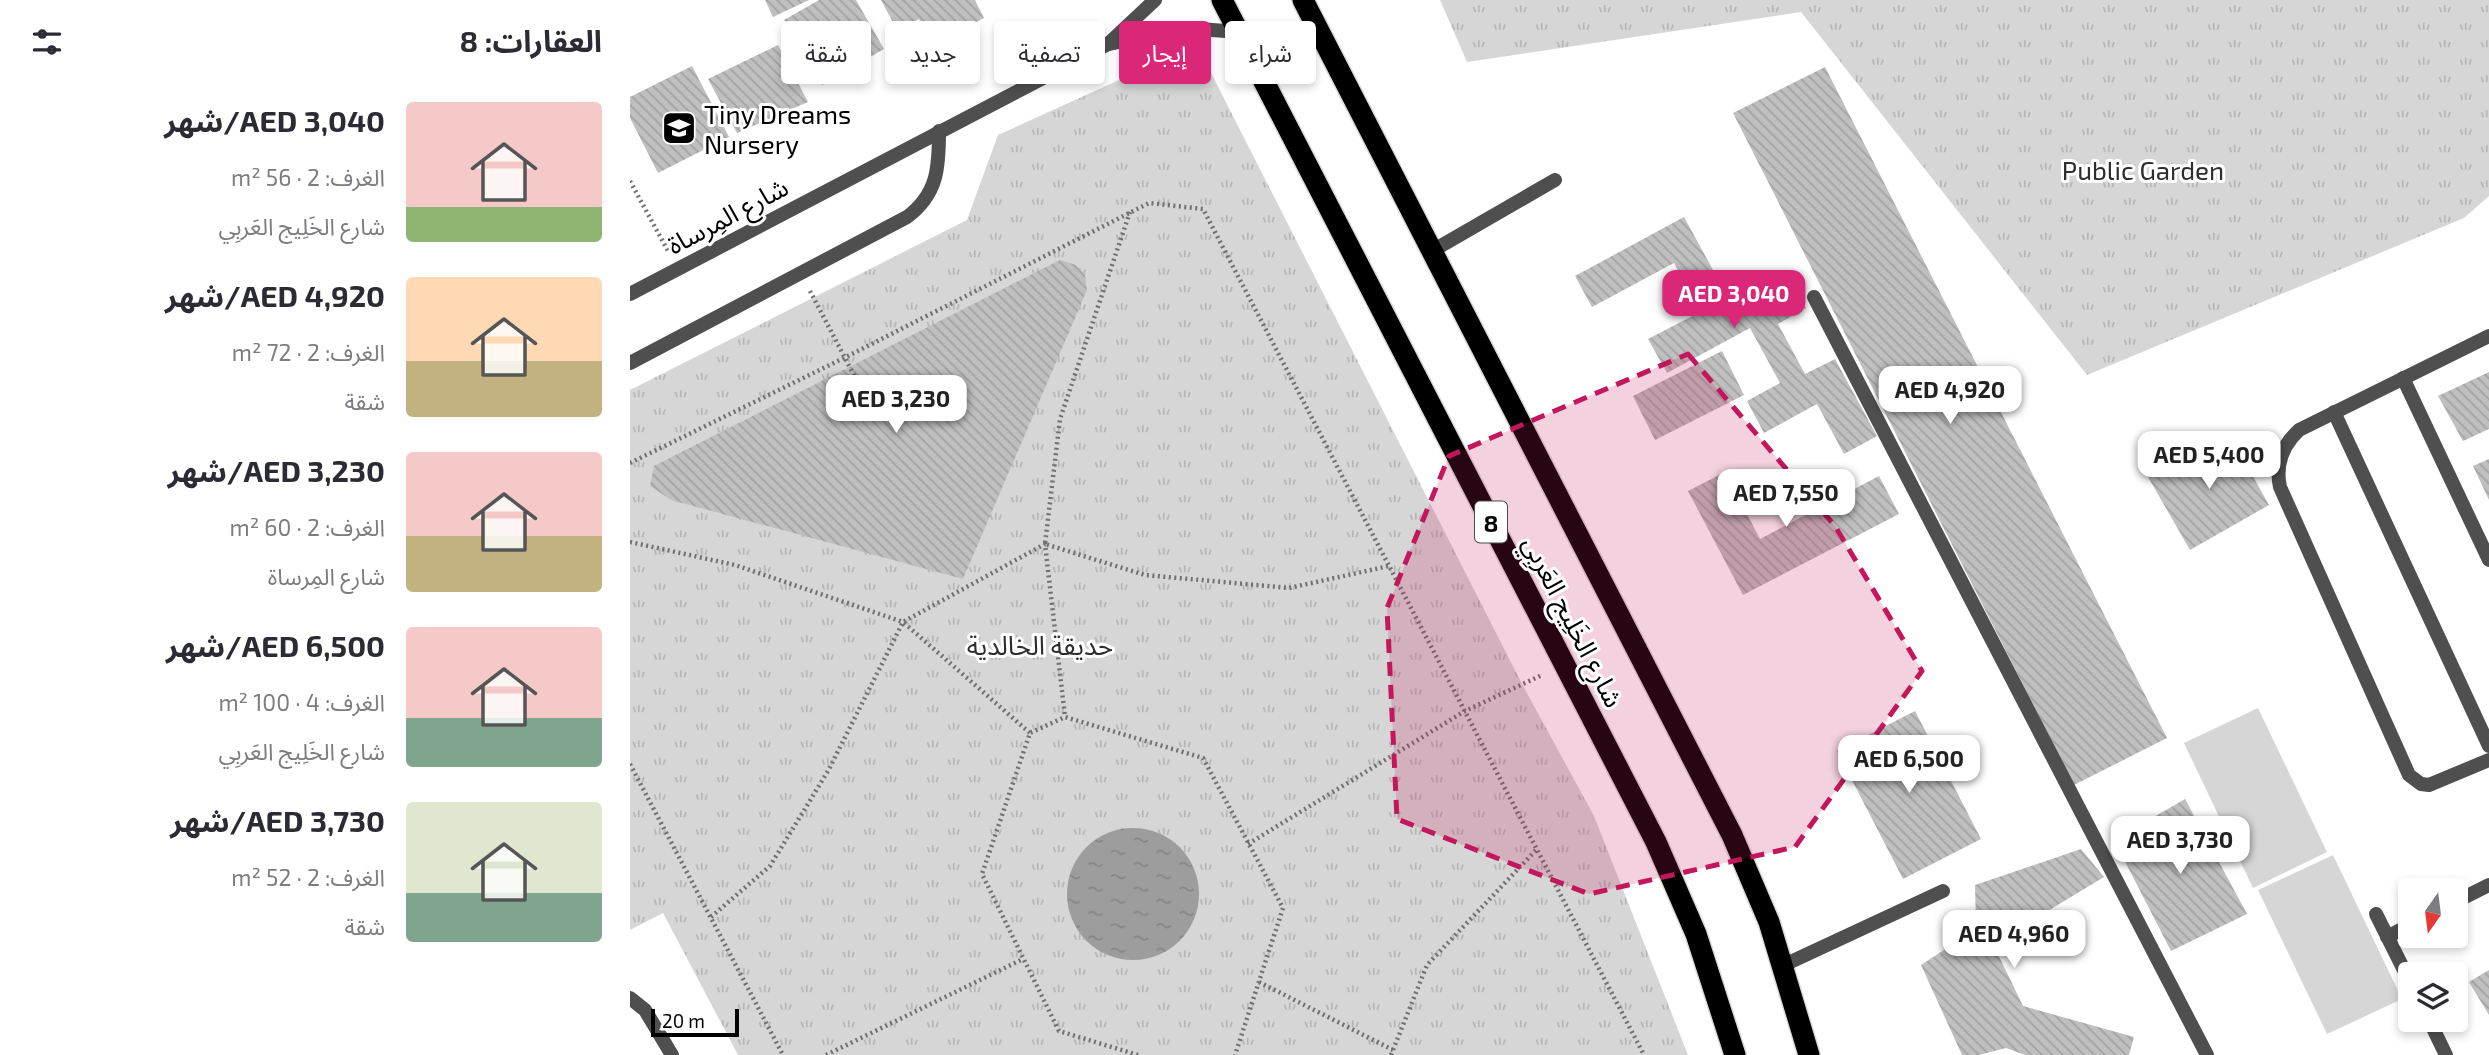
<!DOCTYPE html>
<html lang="ar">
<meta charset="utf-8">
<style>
body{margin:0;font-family:"Exo 2","Noto Sans Arabic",sans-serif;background:#f7f7f7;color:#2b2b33;direction:rtl;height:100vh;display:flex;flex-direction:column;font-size:26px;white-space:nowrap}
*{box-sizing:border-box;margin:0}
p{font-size:23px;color:#7c7c81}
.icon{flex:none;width:38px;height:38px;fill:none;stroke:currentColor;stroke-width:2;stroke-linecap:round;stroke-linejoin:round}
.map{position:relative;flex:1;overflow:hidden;direction:ltr}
.side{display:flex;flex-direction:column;background:#fff;width:630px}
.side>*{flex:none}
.guide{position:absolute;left:21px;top:21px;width:665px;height:63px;direction:rtl;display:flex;gap:14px}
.needle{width:46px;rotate:194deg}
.tools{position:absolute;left:1768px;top:878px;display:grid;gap:14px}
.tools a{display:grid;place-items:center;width:70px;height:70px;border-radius:7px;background:#fff;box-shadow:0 4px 10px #0003;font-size:35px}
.scale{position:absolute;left:21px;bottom:18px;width:88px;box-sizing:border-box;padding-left:7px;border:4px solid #000;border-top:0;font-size:19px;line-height:24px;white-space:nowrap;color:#000;-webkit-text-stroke:5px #fff;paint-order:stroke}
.price{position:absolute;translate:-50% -60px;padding:0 16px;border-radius:14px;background:#fff;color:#222;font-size:23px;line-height:46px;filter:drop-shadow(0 2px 4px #0008)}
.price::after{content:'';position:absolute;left:50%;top:42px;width:21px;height:16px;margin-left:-10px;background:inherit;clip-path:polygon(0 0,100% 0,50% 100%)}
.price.active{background:#db2777;color:#fff}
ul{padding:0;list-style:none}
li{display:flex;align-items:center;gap:21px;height:175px;padding:0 28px}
li span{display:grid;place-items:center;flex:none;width:196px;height:140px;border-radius:7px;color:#555}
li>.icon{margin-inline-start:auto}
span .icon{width:84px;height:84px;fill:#fffc;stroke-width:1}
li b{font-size:30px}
h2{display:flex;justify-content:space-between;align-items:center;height:84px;padding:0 28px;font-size:30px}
.tag{padding:0 24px;border-radius:7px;background:#fff;box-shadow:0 4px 10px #0003;font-size:24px;line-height:63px}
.tag.active{background:#db2777;color:#fff}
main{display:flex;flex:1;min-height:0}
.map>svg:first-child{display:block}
</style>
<main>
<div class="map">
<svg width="1859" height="1055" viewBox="0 0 1859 1055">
<defs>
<pattern id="grass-tufts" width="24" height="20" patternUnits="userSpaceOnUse" patternTransform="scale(1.75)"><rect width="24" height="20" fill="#d6d6d6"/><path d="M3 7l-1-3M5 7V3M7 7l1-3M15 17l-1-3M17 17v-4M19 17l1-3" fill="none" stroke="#b6b6b6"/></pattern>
<pattern id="water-ripples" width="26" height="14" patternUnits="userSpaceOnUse" patternTransform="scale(1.75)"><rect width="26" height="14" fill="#9d9d9d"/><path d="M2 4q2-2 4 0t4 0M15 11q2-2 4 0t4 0" fill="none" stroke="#858585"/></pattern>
<pattern id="building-back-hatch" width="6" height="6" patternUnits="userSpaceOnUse" patternTransform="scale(1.75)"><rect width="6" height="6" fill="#bfbfbf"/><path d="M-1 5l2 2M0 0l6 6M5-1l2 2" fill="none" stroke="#a2a2a2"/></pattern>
</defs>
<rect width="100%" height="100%" fill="#fff"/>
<g fill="url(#grass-tufts)">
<polygon points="810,0 1859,0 1859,196 1834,218 1457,375 1171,12 837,62"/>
<polygon points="540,57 576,63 892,684 964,816 1058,1055 108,1055 33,913 0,930 0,390 337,220 368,135"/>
</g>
<g fill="#d6d6d6">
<polygon points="1628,708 1697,852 1623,888 1554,743"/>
<polygon points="1703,855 1772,999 1697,1034 1628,890"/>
</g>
<circle fill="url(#water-ripples)" cx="503" cy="894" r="66"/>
<g fill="url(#building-back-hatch)">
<polygon points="135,0 179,0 143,17"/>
<polygon points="189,0 226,0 254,49 192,85 154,20"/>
<polygon points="251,0 345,0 354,18 302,45 289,19 267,30"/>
<polygon points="148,45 178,102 107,133 78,79"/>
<polygon points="62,66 99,137 28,173 0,118 0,97"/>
<polygon points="1195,67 1537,738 1444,785 1103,113"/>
<polygon points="1054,217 1099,299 1155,270 1176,308 1148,324 1175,374 1205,359 1247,436 1214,454 1187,404 1134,433 1117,401 1150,383 1120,328 1037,373 1018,339 1070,312 1044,263 962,307 945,276"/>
<polygon points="430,260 446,265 455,275 457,290 333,579 41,500 20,486 24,466"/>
<polygon points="1092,351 1114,395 1025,440 1003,396"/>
<polygon points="1859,372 1859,429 1833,441 1808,396"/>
<polygon points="1598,432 1639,505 1560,550 1518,477"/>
<polygon points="1859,459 1859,500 1843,466"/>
<polygon points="1095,472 1130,539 1249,476 1269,514 1113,595 1058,491"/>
<polygon points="1285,711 1351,839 1273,879 1207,751"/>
<polygon points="1555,799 1617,914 1541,951 1484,840"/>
<polygon points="1451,849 1474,877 1363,944 1393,1006 1504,1037 1499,1055 1395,1055 1376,1048 1349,1055 1332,1055 1291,965 1346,929 1345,885"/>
<polygon points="1859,970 1859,1015 1839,982"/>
</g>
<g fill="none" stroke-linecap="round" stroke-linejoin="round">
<g stroke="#dbdbdb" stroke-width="24">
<g id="highway">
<polyline points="592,0 1026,842 1066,934 1105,1055"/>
<polyline points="673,0 1102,835 1139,922 1179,1055"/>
</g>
</g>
<g stroke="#717171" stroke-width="4.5" stroke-dasharray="2 3.5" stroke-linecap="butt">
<polyline points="0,181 38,251"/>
<polyline points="500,212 430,419 415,544 515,575 659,588 759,566"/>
<polyline points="180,291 238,402"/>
<polyline points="0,463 216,357 519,203 573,209 1014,1055"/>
<polyline points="0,542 105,565 273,622 415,544 435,717"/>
<polyline points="0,764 153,1055"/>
<polyline points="618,844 835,711 912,675"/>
<polyline points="81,917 140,866 198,771 273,622 400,733"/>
<polyline points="629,982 763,1050"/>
<polyline points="196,1055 391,960"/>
<polyline points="508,1055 429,1031 352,874 400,733 435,717 573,758 653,908 605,1055"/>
<polyline points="761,1055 797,965 907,849"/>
</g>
<g stroke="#4f4f4f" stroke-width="14">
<polyline points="802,251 925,180"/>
<polyline points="1184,297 1577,1055"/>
<path d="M 1859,336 L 1669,430 C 1652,446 1645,464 1650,487 L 1779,775 L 1791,784 L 1799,785 L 1859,760"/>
<path d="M 0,363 L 277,217 C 308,194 309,167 309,131"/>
<polyline points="1773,378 1859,560"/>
<polyline points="1704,412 1859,746"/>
<polyline points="1825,902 1859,885"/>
<polyline points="1746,914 1780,982"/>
<polyline points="1757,937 1780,925"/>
<polyline points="1154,965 1313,891"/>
<polyline points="0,998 15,1010 42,1055"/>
<polyline points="1799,1020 1816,1055"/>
</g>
<g stroke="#4f4f4f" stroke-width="14">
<polyline points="479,44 557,28 608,32"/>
<polyline points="0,294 478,44 525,0"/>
</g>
<use href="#highway" stroke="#000" stroke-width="21"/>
</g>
<path fill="#c2185b" fill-opacity="0.2" stroke="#c2185b" stroke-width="5" stroke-dasharray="14 9" stroke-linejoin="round" d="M 1058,354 L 1205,526 L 1292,671 L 1165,847 L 959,894 L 767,819 L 757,608 L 819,456 Z"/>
<defs>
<g id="school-square" transform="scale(1.75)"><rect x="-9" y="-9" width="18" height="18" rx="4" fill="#000" stroke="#fff"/><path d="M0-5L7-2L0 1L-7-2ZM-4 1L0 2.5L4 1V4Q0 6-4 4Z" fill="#fff"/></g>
</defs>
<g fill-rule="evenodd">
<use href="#school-square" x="49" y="128"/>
</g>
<g text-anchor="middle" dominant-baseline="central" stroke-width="6" stroke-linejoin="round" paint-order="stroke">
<rect fill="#fff" stroke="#4c4c4c" stroke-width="2" x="845" y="501.5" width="32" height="41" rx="5"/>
<g font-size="24" font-weight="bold" fill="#000">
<text x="861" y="522">8</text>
</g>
<g font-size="26" fill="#000" stroke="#fff" text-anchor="start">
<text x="74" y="113">Tiny Dreams<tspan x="74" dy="30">Nursery</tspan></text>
</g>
<g font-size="26" fill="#2d2d2d" stroke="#fff">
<text x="1513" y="169">Public Garden</text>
<text x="410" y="644">حديقة الخالدية</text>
</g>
<g font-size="26" fill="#000" stroke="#fff">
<text transform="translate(97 215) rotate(-28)">شارع المِرساة</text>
<text transform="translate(944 621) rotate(63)">شارع الخَلِيج العَربِي</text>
</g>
</g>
</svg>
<div class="tools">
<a><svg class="needle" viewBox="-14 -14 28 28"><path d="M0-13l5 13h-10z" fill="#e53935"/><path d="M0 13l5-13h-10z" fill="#7c7c81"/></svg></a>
<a><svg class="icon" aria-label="layers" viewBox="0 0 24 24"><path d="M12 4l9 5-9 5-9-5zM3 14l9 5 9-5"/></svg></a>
</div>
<div class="scale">20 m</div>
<b class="price active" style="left:1104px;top:330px">AED 3,040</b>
<b class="price" style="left:1320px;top:426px">AED 4,920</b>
<b class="price" style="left:266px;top:435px">AED 3,230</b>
<b class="price" style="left:1579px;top:491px">AED 5,400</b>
<b class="price" style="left:1156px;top:529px">AED 7,550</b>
<b class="price" style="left:1279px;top:795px">AED 6,500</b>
<b class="price" style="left:1550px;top:876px">AED 3,730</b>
<b class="price" style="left:1384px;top:970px">AED 4,960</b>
<div class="guide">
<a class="tag">شراء</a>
<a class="tag active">إيجار</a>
<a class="tag">تصفية</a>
<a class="tag">جديد</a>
<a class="tag">شقة</a>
</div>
</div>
<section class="side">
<h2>العقارات: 8<svg class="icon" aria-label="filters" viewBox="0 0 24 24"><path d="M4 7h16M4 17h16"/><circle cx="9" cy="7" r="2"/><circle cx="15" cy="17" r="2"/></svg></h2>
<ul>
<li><span style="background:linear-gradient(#f6c9c9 75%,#8fb573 0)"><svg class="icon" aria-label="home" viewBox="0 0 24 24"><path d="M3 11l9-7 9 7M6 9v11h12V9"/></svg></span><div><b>AED 3,040/شهر</b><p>الغرف: 2 · 56 m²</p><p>شارع الخَلِيج العَربِي</p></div></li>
<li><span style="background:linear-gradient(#ffd9b3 60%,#c2b280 0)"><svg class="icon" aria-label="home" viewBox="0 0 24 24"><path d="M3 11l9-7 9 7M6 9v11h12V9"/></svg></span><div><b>AED 4,920/شهر</b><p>الغرف: 2 · 72 m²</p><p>شقة</p></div></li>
<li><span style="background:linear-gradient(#f6c9c9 60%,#c2b280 0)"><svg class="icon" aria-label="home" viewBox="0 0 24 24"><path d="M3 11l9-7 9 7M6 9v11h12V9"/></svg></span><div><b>AED 3,230/شهر</b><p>الغرف: 2 · 60 m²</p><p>شارع المِرساة</p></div></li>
<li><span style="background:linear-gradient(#f6c9c9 65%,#7fa58c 0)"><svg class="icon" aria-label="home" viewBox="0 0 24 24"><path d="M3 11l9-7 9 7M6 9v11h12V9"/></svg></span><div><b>AED 6,500/شهر</b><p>الغرف: 4 · 100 m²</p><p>شارع الخَلِيج العَربِي</p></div></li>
<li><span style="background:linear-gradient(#dfe7d0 65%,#7fa58c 0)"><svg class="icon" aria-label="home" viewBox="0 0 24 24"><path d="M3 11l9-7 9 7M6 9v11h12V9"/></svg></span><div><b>AED 3,730/شهر</b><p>الغرف: 2 · 52 m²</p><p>شقة</p></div></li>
</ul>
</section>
</main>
